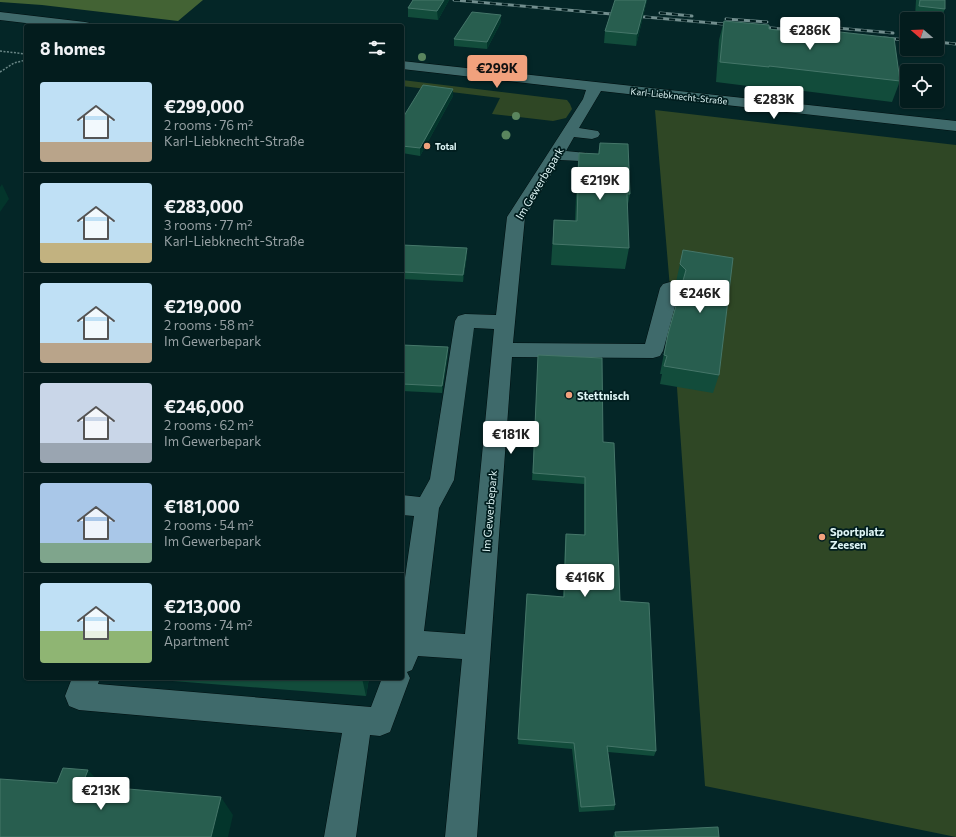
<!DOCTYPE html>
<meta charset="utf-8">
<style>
body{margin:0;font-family:Commissioner,sans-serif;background:#11292a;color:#f1f3f6;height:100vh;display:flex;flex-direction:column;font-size:15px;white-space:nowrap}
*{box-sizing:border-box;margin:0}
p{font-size:13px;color:#97a1a4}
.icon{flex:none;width:22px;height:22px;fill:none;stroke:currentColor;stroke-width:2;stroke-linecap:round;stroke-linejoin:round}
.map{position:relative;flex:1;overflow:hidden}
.drawer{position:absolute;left:24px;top:24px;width:380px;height:656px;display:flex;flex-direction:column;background:#031c1d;border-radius:4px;box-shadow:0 1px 3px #0004,0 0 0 1px #243a3b}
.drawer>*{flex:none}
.needle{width:26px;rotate:289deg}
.controls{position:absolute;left:900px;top:12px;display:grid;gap:8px}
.controls a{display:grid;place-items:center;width:44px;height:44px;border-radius:4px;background:#031c1d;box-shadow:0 1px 3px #0004,0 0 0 1px #243a3b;font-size:20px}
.price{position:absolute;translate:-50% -34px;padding:0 9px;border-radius:4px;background:#fff;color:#222;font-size:13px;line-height:26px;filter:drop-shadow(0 1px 2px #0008)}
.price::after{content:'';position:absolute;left:50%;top:24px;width:12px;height:9px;margin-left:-6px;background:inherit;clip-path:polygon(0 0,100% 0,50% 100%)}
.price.on{background:#f1a17d;color:#111}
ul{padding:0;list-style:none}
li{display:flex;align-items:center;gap:12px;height:100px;padding:0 16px}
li+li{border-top:1px solid #243a3b}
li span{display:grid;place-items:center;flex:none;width:112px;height:80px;border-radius:4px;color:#555}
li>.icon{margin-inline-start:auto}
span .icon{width:48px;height:48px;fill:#fffc;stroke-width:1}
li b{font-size:17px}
h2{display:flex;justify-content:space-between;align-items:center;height:48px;padding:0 16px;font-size:17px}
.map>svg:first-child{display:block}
</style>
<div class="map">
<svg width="956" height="837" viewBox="0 0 956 837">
<rect width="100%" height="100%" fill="#042627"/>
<g fill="#2f4725">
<polygon points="402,80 567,100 570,104 572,109 566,118 553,121 492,114 500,98 402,86"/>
<polygon points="655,110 956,145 956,837 705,786 670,288"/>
</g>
<polygon fill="#436334" points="0,0 203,0 178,21 42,5 0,2"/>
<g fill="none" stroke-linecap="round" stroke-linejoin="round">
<g stroke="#000e0f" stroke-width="1">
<g id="minor">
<polygon points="0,12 85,22 90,23 92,26 51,26 0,20"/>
<path d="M 402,61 L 956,121 L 956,131 L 601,91 L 579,128 L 598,131 L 600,134 L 598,137 L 592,139 L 574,137 L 566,151 L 586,153 L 588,156 L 586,159 L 580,161 L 560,160 L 525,217 L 513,343 L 645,344 L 660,288 L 663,284 L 670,282 L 677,284 L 680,288 L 663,351 L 660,356 L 653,358 L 512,357 L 477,837 L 445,837 L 462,659 L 418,656 L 412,670 L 407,672 L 410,678 L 390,732 L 380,736 L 370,735 L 356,837 L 324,837 L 342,733 L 79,710 L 69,706 L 65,696 L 72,678 L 100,678 L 98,684 L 371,707 L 382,678 L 402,678 L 402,598 L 414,516 L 402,515 L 402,495 L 420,497 L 430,479 L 455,321 L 458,316 L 465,314 L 496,315 L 507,217 L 583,99 L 586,90 L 402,69 ZM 474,328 L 494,329 L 465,634 L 424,631 L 439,508 L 454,480 Z"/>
</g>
</g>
<g stroke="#698686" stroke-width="1.5" stroke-dasharray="2 1.5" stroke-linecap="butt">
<polyline points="0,51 26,54"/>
<polyline points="0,72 14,63 26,60"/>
</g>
<use href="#minor" fill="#3f6a6b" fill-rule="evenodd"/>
<g stroke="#728e8e" stroke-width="3">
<g id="rail">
<polyline points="454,0 735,25"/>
<polyline points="660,13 692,16"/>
<polyline points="726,19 767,22"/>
<polyline points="759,27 832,33"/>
<polyline points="825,27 893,33"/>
<polyline points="884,38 907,40"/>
<polyline points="937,42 956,44"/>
</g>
</g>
<use href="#rail" stroke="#001d1e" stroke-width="2" stroke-dasharray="6" stroke-linecap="butt"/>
</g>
<g fill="#5a855e">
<circle cx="422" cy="57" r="4"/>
<circle cx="516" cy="116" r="4"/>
<circle cx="506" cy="135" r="4.5"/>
</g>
<g fill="#124c3b">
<polygon points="413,0 449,0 438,20 408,17 408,8"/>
<polygon points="647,0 636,46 604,43 605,31"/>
<polygon points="916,0 945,0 945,9 940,20 937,20 937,19 930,19 915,17"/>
<polygon points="724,21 769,29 821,35 822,30 900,81 892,102 764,86 764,88 716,82 719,40"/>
<polygon points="501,22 487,49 454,46 454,39"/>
<polygon points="453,96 420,156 402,153 402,119"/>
<polygon points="600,143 630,194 627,209 629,248 625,269 551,265 554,220 575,221 577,173 579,153 598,154"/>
<polygon points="402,245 467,248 467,255 463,282 402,279"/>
<polygon points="683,250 719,375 713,393 660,384 662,374 660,374 664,353 668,334 681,288 676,282"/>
<polygon points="402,345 448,347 448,355 442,393 402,391"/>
<polygon points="538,362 603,442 620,601 656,751 654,756 608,752 615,805 614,810 579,812 572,749 518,744 527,594 563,597 565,541 566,534 584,535 584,484 532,480"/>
<polygon points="134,678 369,678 366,696"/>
<polygon points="615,832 719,837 613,837"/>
</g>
<g fill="#03352b">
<polygon points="444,0 449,0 438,20 437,11"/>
<polygon points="646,0 647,0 636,46 637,34"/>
<polygon points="501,15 501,22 487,49 487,42"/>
<polygon points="453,89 453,96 420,156 420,148"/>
<polygon points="2,184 9,199 0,212 0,187"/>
<polygon points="467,248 467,255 463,282 463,275"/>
<polygon points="448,347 448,355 442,393 442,386"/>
<polygon points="362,678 369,678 366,696"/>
<polygon points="88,770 106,789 82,785"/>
<polygon points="221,797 233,815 228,837 211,837"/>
</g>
<g fill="#285e4f" stroke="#457669">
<polygon points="413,0 444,0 437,11 408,8"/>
<polygon points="615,0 646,0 637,34 605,31"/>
<polygon points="920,0 945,0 945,9 919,6"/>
<polygon points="472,12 501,15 487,42 454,39"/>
<polygon points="724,21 769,25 769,29 823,36 822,30 894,38 900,81 769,66 769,67 720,62"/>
<polygon points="423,85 453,89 420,148 402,146 402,119"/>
<polygon points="600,143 628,144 630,194 627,194 629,248 553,244 554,220 577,221 579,153 599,154"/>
<polygon points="402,245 467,248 463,275 402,272"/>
<polygon points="683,250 733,258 719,375 664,366 667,356 664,355 668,334 686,270 680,264"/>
<polygon points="402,345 448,347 442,386 402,384"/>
<polygon points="538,355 602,358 603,442 614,443 620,601 649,603 656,751 607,746 615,805 581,807 574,743 518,739 527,594 564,597 566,534 585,535 585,477 533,473"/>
<polygon points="63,768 88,770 82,785 221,797 211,837 0,837 0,779 57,783"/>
<polygon points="718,827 719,837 616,837 615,832"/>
</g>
<g fill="#f1a17d" stroke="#001d1e" stroke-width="1.5">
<circle cx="427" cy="146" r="4"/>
<circle cx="569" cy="395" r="4"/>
<circle cx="822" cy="537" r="4"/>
</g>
<g text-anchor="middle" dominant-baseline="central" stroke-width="3.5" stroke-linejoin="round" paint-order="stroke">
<g font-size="9" fill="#def5f5" stroke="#001d1e">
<text transform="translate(679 96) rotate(6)">Karl-Liebknecht-Straße</text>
</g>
<g font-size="9" font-weight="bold" fill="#def5f5" stroke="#001d1e" text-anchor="start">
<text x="435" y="146">Total</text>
</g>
<g font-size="11" fill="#def5f5" stroke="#001d1e">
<text transform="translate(539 183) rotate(-59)">Im Gewerbepark</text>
<text transform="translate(489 511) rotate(-85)">Im Gewerbepark</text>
</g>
<g font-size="11" font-weight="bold" fill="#def5f5" stroke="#001d1e" text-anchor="start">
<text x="577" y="395">Stettnisch</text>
<text x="830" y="531">Sportplatz<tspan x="830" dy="13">Zeesen</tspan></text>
</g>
</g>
</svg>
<div class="controls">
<a><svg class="needle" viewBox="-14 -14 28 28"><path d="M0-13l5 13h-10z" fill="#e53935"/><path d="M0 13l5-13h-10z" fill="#97a1a4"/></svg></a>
<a><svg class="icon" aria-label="locate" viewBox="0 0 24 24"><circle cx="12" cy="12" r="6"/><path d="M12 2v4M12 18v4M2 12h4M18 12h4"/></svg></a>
</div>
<b class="price" style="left:810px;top:51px">€286K</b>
<b class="price on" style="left:497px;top:89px">€299K</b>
<b class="price" style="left:774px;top:120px">€283K</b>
<b class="price" style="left:600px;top:201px">€219K</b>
<b class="price" style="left:700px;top:314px">€246K</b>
<b class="price" style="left:511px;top:455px">€181K</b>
<b class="price" style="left:585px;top:598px">€416K</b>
<b class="price" style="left:101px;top:811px">€213K</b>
<section class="drawer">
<h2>8 homes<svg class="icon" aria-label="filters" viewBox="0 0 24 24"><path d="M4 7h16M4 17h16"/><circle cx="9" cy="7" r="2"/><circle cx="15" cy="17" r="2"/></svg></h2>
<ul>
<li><span style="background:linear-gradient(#bfe0f5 75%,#b9a48a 0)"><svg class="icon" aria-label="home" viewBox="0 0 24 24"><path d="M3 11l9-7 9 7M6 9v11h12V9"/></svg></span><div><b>€299,000</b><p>2 rooms · 76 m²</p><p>Karl-Liebknecht-Straße</p></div></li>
<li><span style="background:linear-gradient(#bfe0f5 75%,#c2b280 0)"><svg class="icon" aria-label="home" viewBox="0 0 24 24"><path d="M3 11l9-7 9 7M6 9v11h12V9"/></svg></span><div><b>€283,000</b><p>3 rooms · 77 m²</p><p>Karl-Liebknecht-Straße</p></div></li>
<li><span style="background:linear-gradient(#bfe0f5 75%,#b9a48a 0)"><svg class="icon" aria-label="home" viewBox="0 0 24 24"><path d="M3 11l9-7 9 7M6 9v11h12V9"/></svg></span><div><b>€219,000</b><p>2 rooms · 58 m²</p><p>Im Gewerbepark</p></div></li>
<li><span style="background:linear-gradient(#c9d6e8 75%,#9aa5b1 0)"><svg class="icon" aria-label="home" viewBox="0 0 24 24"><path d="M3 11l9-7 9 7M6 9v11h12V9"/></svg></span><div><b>€246,000</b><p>2 rooms · 62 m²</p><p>Im Gewerbepark</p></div></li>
<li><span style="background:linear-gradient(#a9c7e8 75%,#7fa58c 0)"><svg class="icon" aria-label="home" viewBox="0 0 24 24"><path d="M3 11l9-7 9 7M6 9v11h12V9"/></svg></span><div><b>€181,000</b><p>2 rooms · 54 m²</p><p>Im Gewerbepark</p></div></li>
<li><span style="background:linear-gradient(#bfe0f5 60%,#8fb573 0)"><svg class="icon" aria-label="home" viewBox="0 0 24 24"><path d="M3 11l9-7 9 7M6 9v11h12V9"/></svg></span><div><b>€213,000</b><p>2 rooms · 74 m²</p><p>Apartment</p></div></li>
</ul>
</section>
</div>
